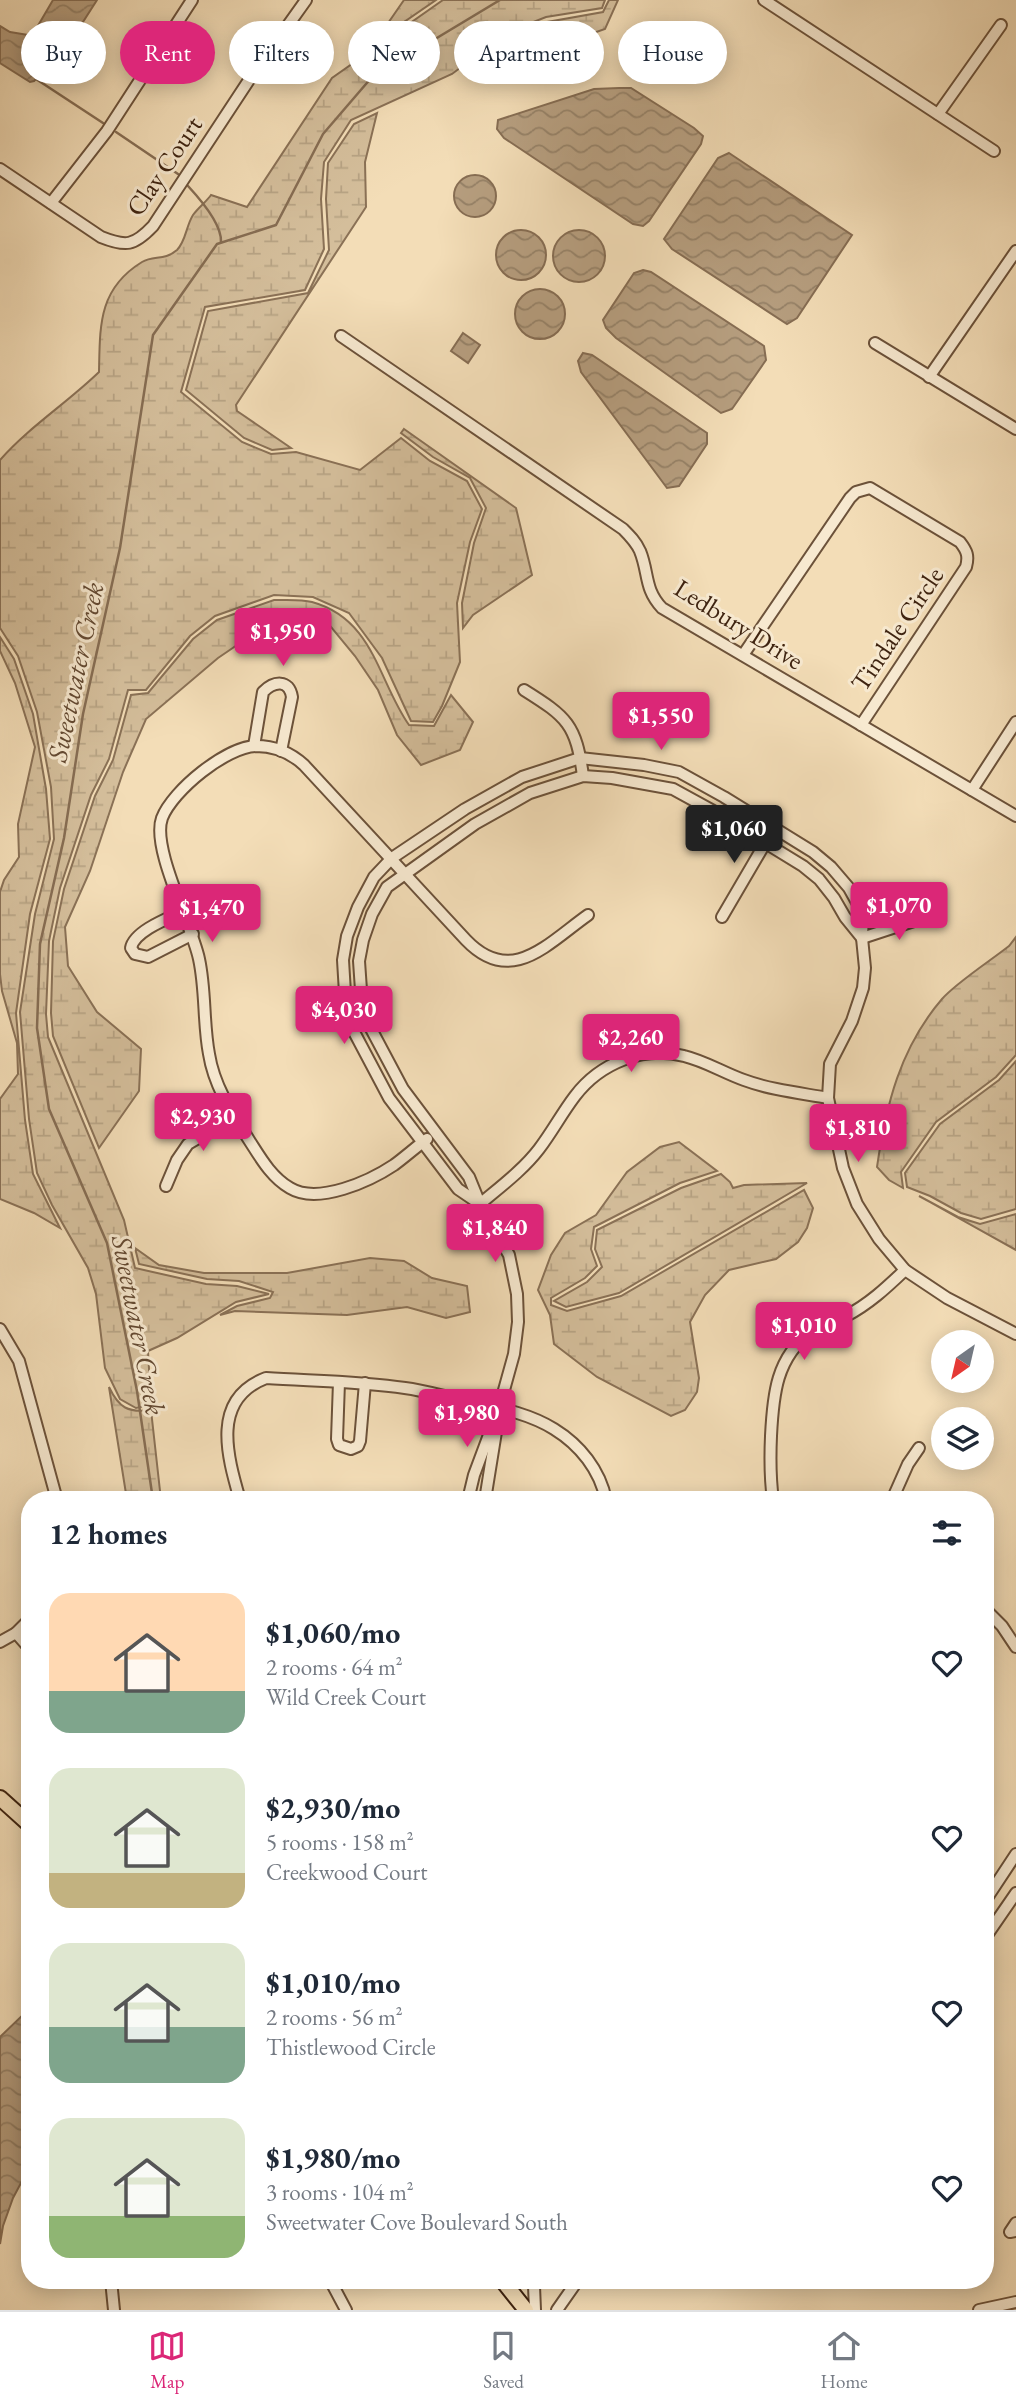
<!DOCTYPE html>
<meta charset="utf-8">
<style>
body{margin:0;font-family:"EB Garamond",serif;background:#f6f6f7;color:#1f2937;height:100vh;display:flex;flex-direction:column;font-size:26px;white-space:nowrap}
*{box-sizing:border-box;margin:0}
p{font-size:23px;color:#747a83}
.icon{flex:none;width:38px;height:38px;fill:none;stroke:currentColor;stroke-width:2;stroke-linecap:round;stroke-linejoin:round}
.map{position:relative;flex:1;overflow:hidden}
.sheet{position:absolute;left:21px;top:1491px;width:973px;height:798px;display:flex;flex-direction:column;background:#fff;border-radius:28px;box-shadow:0 4px 18px #0003}
.sheet>*{flex:none}
.banner{position:absolute;left:21px;top:21px;width:975px;height:63px;display:flex;gap:14px}
.needle{width:46px;rotate:214deg}
.fabs{position:absolute;left:931px;top:1330px;display:grid;gap:14px}
.fabs a{display:grid;place-items:center;width:63px;height:63px;border-radius:50%;background:#fff;box-shadow:0 4px 18px #0003;font-size:35px}
.price{position:absolute;translate:-50% -60px;padding:0 16px;border-radius:7px;background:#db2777;color:#fff;font-size:23px;line-height:46px;filter:drop-shadow(0 2px 4px #0008)}
.price::after{content:'';position:absolute;left:50%;top:42px;width:21px;height:16px;margin-left:-10px;background:inherit;clip-path:polygon(0 0,100% 0,50% 100%)}
.price.current{background:#222;color:#fff}
ul{padding:0;list-style:none}
li{display:flex;align-items:center;gap:21px;height:175px;padding:0 28px}
li span{display:grid;place-items:center;flex:none;width:196px;height:140px;border-radius:21px;color:#555}
li>.icon{margin-inline-start:auto}
span .icon{width:84px;height:84px;fill:#fffc;stroke-width:1}
li b{font-size:30px}
h2{display:flex;justify-content:space-between;align-items:center;height:84px;padding:0 28px;font-size:30px}
.pill{padding:0 24px;border-radius:32px;background:#fff;box-shadow:0 4px 18px #0003;font-size:24px;line-height:63px}
.pill.current{background:#db2777;color:#fff}
.dock{display:flex;justify-content:space-around;align-items:center;height:98px;border-top:2px solid #e0e1e3;background:#fff;font-size:19px;color:#747a83}
.dock a{display:grid;justify-items:center;gap:4px}
.dock .current{color:#db2777}
.map>svg:first-child{display:block}
</style>
<div class="map">
<svg width="1016" height="2310" viewBox="0 0 1016 2310">
<defs>
<pattern id="wetland-marsh" width="20" height="14" patternUnits="userSpaceOnUse" patternTransform="scale(1.75)"><rect width="20" height="14" fill="#d4be9b"/><path d="M1 5h8M5 5V1M11 12h8M15 12V8" fill="none" stroke="#b7a384"/></pattern>
<pattern id="water-waves" width="16" height="10" patternUnits="userSpaceOnUse" patternTransform="scale(1.75)"><rect width="16" height="10" fill="#b69e7f"/><path d="M0 5q4-4 8 0t8 0" fill="none" stroke="#958167"/></pattern>
</defs>
<rect width="100%" height="100%" fill="#f3ddb7"/>
<filter id="stains"><feTurbulence type="fractalNoise" baseFrequency=".00286" numOctaves="4"/><feColorMatrix values="0 0 0 0 .2 0 0 0 0 .09 0 0 0 0 .02 0 0 0 .5 -.17"/></filter>
<radialGradient id="worn" r=".72"><stop offset=".6" stop-color="#630" stop-opacity="0"/><stop offset="1" stop-color="#630" stop-opacity=".3"/></radialGradient>
<g fill="url(#wetland-marsh)" stroke="#8a7156" stroke-width="2">
<polygon points="404,0 436,0 375,42"/>
<path d="M 443,0 L 605,0 L 602,8 L 546,17 L 508,32 L 452,74 L 351,120 L 324,162 L 321,199 L 324,249 L 305,290 L 205,307 L 181,392 L 242,442 L 271,454 L 296,452 L 360,470 L 401,438 L 430,461 L 467,481 L 482,509 L 470,542 L 457,603 L 460,662 L 442,706 L 433,722 L 411,721 L 382,658 L 349,613 L 313,597 L 274,595 L 215,616 L 190,636 L 146,690 L 128,690 L 109,759 L 91,795 L 60,888 L 49,941 L 46,1014 L 48,1037 L 124,1220 L 135,1268 L 206,1284 L 237,1286 L 269,1294 L 236,1302 L 177,1338 L 148,1351 L 151,1405 L 136,1408 L 120,1399 L 105,1368 L 96,1294 L 88,1268 L 52,1205 L 37,1173 L 29,1119 L 20,1012 L 35,914 L 54,839 L 51,787 L 37,712 L 18,656 L 0,628 L 0,460 C 29,427 67,403 99,372 C 100,326 98,289 142,262 C 154,255 164,261 177,250 C 186,241 186,226 193,215 C 198,208 206,202 211,195 L 247,207 L 332,78 Z"/>
<polygon points="609,0 618,0 605,29 551,48 477,60 510,36 547,22 603,12"/>
<polygon points="377,113 365,162 366,207 236,405 237,411 291,448 272,450 244,438 186,390 208,311 308,293 329,250 326,199 328,163 354,124"/>
<polygon points="404,429 516,508 532,575 473,615 463,628 462,603 474,543 486,508 470,478 433,457 401,433"/>
<path d="M 274,600 C 286,600 301,599 312,602 C 374,619 378,681 409,725 L 434,726 L 451,695 L 473,722 L 460,750 L 421,765 L 397,735 L 378,690 L 355,656 L 327,622 L 290,609 L 218,658 L 146,719 L 123,772 L 90,871 L 65,927 L 68,966 L 97,1012 L 141,1049 L 139,1091 L 99,1148 L 53,1036 L 51,1013 L 53,941 L 64,889 L 95,796 L 113,760 L 131,695 L 148,693 L 193,639 L 217,620 Z"/>
<polygon points="0,637 14,659 33,714 46,789 50,839 30,914 16,1013 25,1120 33,1174 60,1228 34,1213 0,1199 0,1099 18,1074 17,1043 2,991 0,974 0,892 4,880 19,857 18,824 35,747 15,683 0,651"/>
<path d="M 1016,937 L 1016,1055 L 996,1077 L 936,1122 L 901,1172 L 903,1188 L 889,1180 L 877,1167 C 886,1105 900,1048 942,999 C 956,983 990,961 1009,946 Z"/>
<polygon points="1016,1061 1016,1209 981,1219 961,1213 930,1196 907,1187 905,1173 940,1124 999,1080"/>
<polygon points="679,1142 717,1171 680,1183 594,1227 591,1249 597,1266 585,1278 551,1298 551,1305 567,1311 621,1296 804,1190 813,1208 807,1228 798,1242 776,1259 729,1270 705,1295 690,1322 699,1378 697,1392 685,1410 671,1416 597,1377 554,1344 550,1315 538,1290 551,1255 565,1233 596,1215 627,1172 660,1147"/>
<polygon points="721,1174 730,1182 733,1188 744,1185 807,1183 619,1293 566,1307 554,1301 587,1282 602,1267 595,1249 597,1230 681,1188"/>
<polygon points="919,1196 958,1217 980,1224 1016,1214 1016,1250"/>
<polygon points="135,1248 159,1265 204,1273 287,1273 370,1258 404,1261 432,1278 467,1286 470,1312 446,1318 407,1307 347,1315 235,1311 220,1315 237,1306 270,1298 273,1292 239,1281 207,1279 139,1264"/>
<path d="M 109,1387 C 119,1408 128,1413 151,1410 L 161,1500 L 127,1500 Z"/>
</g>
<g fill="url(#water-waves)" stroke="#866d53" stroke-width="2">
<polygon points="53,0 97,0 65,50 34,81 30,82 0,63 0,26 10,32 28,35 36,29"/>
<polygon points="619,88 631,88 694,128 703,136 701,144 649,221 643,226 633,224 504,138 497,129 498,120 594,89"/>
<polygon points="729,153 852,235 797,318 787,324 672,249 664,239 718,158"/>
<circle cx="475" cy="196" r="21"/>
<circle cx="521" cy="255" r="25"/>
<circle cx="579" cy="256" r="26"/>
<polygon points="643,270 651,272 764,346 766,360 732,409 721,413 616,338 606,328 603,320 634,273"/>
<circle cx="540" cy="314" r="25"/>
<polygon points="463,333 480,345 468,363 451,351"/>
<polygon points="583,353 592,355 707,433 707,444 679,486 667,488 581,372 578,361"/>
<polygon points="30,2008 30,2166 13,2198 3,2226 0,2244 0,2037"/>
</g>
<g fill="none" stroke-linecap="round" stroke-linejoin="round">
<g stroke="#866d53" stroke-width="2.5">
<polyline points="36,79 103,123"/>
<polyline points="116,132 178,174"/>
<path d="M 188,186 C 200,199 222,224 221,242"/>
<polyline points="153,1500 137,1391 107,1243 49,1109 37,1028 40,944 64,838 83,714 120,548 153,335 217,244 276,225 323,134 372,77 500,0"/>
</g>
<g stroke="#6c523a" stroke-width="14">
<g id="minor">
<polyline points="764,0 994,151"/>
<polyline points="938,114 1001,25"/>
<path d="M 0,169 L 101,237 C 126,247 134,246 153,226 L 249,80 L 306,0"/>
<polyline points="51,203 107,131 192,0"/>
<path d="M 341,336 L 623,529 C 630,536 636,542 640,551 C 649,573 644,589 662,608 L 1016,816"/>
<polyline points="875,343 1016,429"/>
<polyline points="929,377 1016,251"/>
<path d="M 743,655 L 850,498 L 856,492 L 870,488 L 960,542 C 967,551 969,556 966,567 L 861,725"/>
<path d="M 524,690 C 567,717 576,724 583,776"/>
<path d="M 254,746 L 263,692 C 274,681 289,679 292,697 L 281,751"/>
<polyline points="972,790 1016,722"/>
<path d="M 184,911 C 169,918 134,931 131,948 L 135,954 L 148,957 L 193,934"/>
<polyline points="722,917 767,840"/>
<polyline points="862,938 926,917"/>
<path d="M 427,1139 C 416,1147 405,1157 394,1165 C 370,1181 318,1205 290,1188 C 271,1177 260,1157 249,1140 C 232,1113 214,1086 209,1054 C 203,1023 206,991 199,959 C 192,925 151,848 162,818 C 173,790 226,747 256,746 C 274,746 291,753 304,765 L 466,940 C 511,987 547,944 588,915"/>
<polyline points="166,1186 177,1160 188,1144 234,1117"/>
<polyline points="480,1204 458,1189 389,1098 353,1030 345,993 343,960 347,936 358,907 374,877 392,858 465,809 522,777 580,758 644,765 679,772 724,797 813,852 831,867 849,888 863,913 862,938 865,968 863,988 852,1021 830,1064 828,1098 843,1168 857,1204 879,1239 905,1270 947,1298 1016,1334"/>
<path d="M 480,1204 C 500,1187 523,1170 539,1149 C 552,1132 562,1113 575,1096 C 600,1063 644,1045 684,1056 C 705,1061 724,1073 744,1080 C 771,1090 800,1093 828,1098"/>
<polyline points="0,1329 19,1361 57,1500"/>
<polyline points="339,1382 337,1439 339,1445 351,1449 358,1446 360,1441 365,1383"/>
<path d="M 240,1500 C 227,1455 211,1399 266,1378 C 312,1381 359,1381 405,1388 C 427,1391 450,1398 473,1402 C 500,1408 530,1414 554,1429 C 580,1445 600,1470 606,1500"/>
<polyline points="468,1500 474,1475 499,1408 514,1354 518,1322 517,1294 509,1255 480,1204 469,1177 403,1089 369,1025 361,990 359,961 363,940 372,914 387,887 475,824 530,793 583,776 612,778 673,789 715,812 803,866 819,879 834,898 845,917 862,938"/>
<polyline points="485,1500 496,1432"/>
<path d="M 773,1500 C 770,1478 770,1458 771,1436 C 773,1395 776,1357 812,1331 C 822,1324 836,1322 846,1316 C 869,1304 886,1288 905,1270"/>
<polyline points="892,1500 908,1464 919,1448"/>
<polyline points="985,1609 1002,1626 1016,1647"/>
<polyline points="16,1633 30,1649"/>
<polyline points="0,1642 16,1633 30,1619"/>
<polyline points="985,1901 1016,1854"/>
<polyline points="985,1938 1016,1893"/>
<polyline points="1016,2223 1010,2232 1016,2231"/>
<polyline points="111,2280 114,2310"/>
<polyline points="330,2280 346,2310"/>
<polyline points="535,2310 534,2286 538,2280"/>
<polyline points="557,2310 578,2280"/>
<polyline points="979,2310 1016,2302"/>
</g>
</g>
<g stroke="#3f2411" stroke-width="18">
<g id="major">
<polyline points="0,1798 30,1825"/>
<polyline points="502,2280 526,2310"/>
</g>
</g>
<use href="#minor" stroke="#f7e9d0" stroke-width="10"/>
<use href="#major" stroke="#f3ddb7" stroke-width="14"/>
</g>
<g text-anchor="middle" dominant-baseline="central" stroke-width="6" stroke-linejoin="round" paint-order="stroke">
<g font-size="26" fill="#3f2411" stroke="#f7e9d0">
<text transform="translate(164 166) rotate(-56)">Clay Court</text>
<text transform="translate(739 624) rotate(32)">Ledbury Drive</text>
<text transform="translate(897 629) rotate(-56)">Tindale Circle</text>
</g>
<g font-size="28" font-style="italic" fill="#634932" stroke="#f7e9d0">
<text transform="translate(75 672) rotate(-78)">Sweetwater Creek</text>
<text transform="translate(139 1325) rotate(79)">Sweetwater Creek</text>
</g>
</g>
<rect width="100%" height="100%" filter="url(#stains)"/>
<rect width="100%" height="100%" fill="url(#worn)"/>
</svg>
<div class="fabs">
<a><svg class="needle" viewBox="-14 -14 28 28"><path d="M0-13l5 13h-10z" fill="#e53935"/><path d="M0 13l5-13h-10z" fill="#747a83"/></svg></a>
<a><svg class="icon" aria-label="layers" viewBox="0 0 24 24"><path d="M12 4l9 5-9 5-9-5zM3 14l9 5 9-5"/></svg></a>
</div>
<b class="price" style="left:283px;top:668px">$1,950</b>
<b class="price" style="left:661px;top:752px">$1,550</b>
<b class="price current" style="left:734px;top:865px">$1,060</b>
<b class="price" style="left:899px;top:942px">$1,070</b>
<b class="price" style="left:212px;top:944px">$1,470</b>
<b class="price" style="left:344px;top:1046px">$4,030</b>
<b class="price" style="left:631px;top:1074px">$2,260</b>
<b class="price" style="left:203px;top:1153px">$2,930</b>
<b class="price" style="left:858px;top:1164px">$1,810</b>
<b class="price" style="left:495px;top:1264px">$1,840</b>
<b class="price" style="left:804px;top:1362px">$1,010</b>
<b class="price" style="left:467px;top:1449px">$1,980</b>
<div class="banner">
<a class="pill">Buy</a>
<a class="pill current">Rent</a>
<a class="pill">Filters</a>
<a class="pill">New</a>
<a class="pill">Apartment</a>
<a class="pill">House</a>
</div>
<section class="sheet">
<h2>12 homes<svg class="icon" aria-label="filters" viewBox="0 0 24 24"><path d="M4 7h16M4 17h16"/><circle cx="9" cy="7" r="2"/><circle cx="15" cy="17" r="2"/></svg></h2>
<ul>
<li><span style="background:linear-gradient(#ffd9b3 70%,#7fa58c 0)"><svg class="icon" aria-label="home" viewBox="0 0 24 24"><path d="M3 11l9-7 9 7M6 9v11h12V9"/></svg></span><div><b>$1,060/mo</b><p>2 rooms · 64 m²</p><p>Wild Creek Court</p></div><svg class="icon" aria-label="heart" viewBox="0 0 24 24"><path d="M12 20l-8-8c-3-5 5-10 8-4 3-6 11-1 8 4z"/></svg></li>
<li><span style="background:linear-gradient(#dfe7d0 75%,#c2b280 0)"><svg class="icon" aria-label="home" viewBox="0 0 24 24"><path d="M3 11l9-7 9 7M6 9v11h12V9"/></svg></span><div><b>$2,930/mo</b><p>5 rooms · 158 m²</p><p>Creekwood Court</p></div><svg class="icon" aria-label="heart" viewBox="0 0 24 24"><path d="M12 20l-8-8c-3-5 5-10 8-4 3-6 11-1 8 4z"/></svg></li>
<li><span style="background:linear-gradient(#dfe7d0 60%,#7fa58c 0)"><svg class="icon" aria-label="home" viewBox="0 0 24 24"><path d="M3 11l9-7 9 7M6 9v11h12V9"/></svg></span><div><b>$1,010/mo</b><p>2 rooms · 56 m²</p><p>Thistlewood Circle</p></div><svg class="icon" aria-label="heart" viewBox="0 0 24 24"><path d="M12 20l-8-8c-3-5 5-10 8-4 3-6 11-1 8 4z"/></svg></li>
<li><span style="background:linear-gradient(#dfe7d0 70%,#8fb573 0)"><svg class="icon" aria-label="home" viewBox="0 0 24 24"><path d="M3 11l9-7 9 7M6 9v11h12V9"/></svg></span><div><b>$1,980/mo</b><p>3 rooms · 104 m²</p><p>Sweetwater Cove Boulevard South</p></div><svg class="icon" aria-label="heart" viewBox="0 0 24 24"><path d="M12 20l-8-8c-3-5 5-10 8-4 3-6 11-1 8 4z"/></svg></li>
</ul>
</section>
</div>
<nav class="dock">
<a class="current"><svg class="icon" aria-label="map" viewBox="0 0 24 24"><path d="M3 6l6-2 6 2 6-2v14l-6 2-6-2-6 2zM9 4v14M15 6v14"/></svg>Map</a>
<a><svg class="icon" aria-label="saved" viewBox="0 0 24 24"><path d="M7 4h10v16l-5-4-5 4z"/></svg>Saved</a>
<a><svg class="icon" aria-label="home" viewBox="0 0 24 24"><path d="M3 11l9-7 9 7M6 9v11h12V9"/></svg>Home</a>
</nav>
